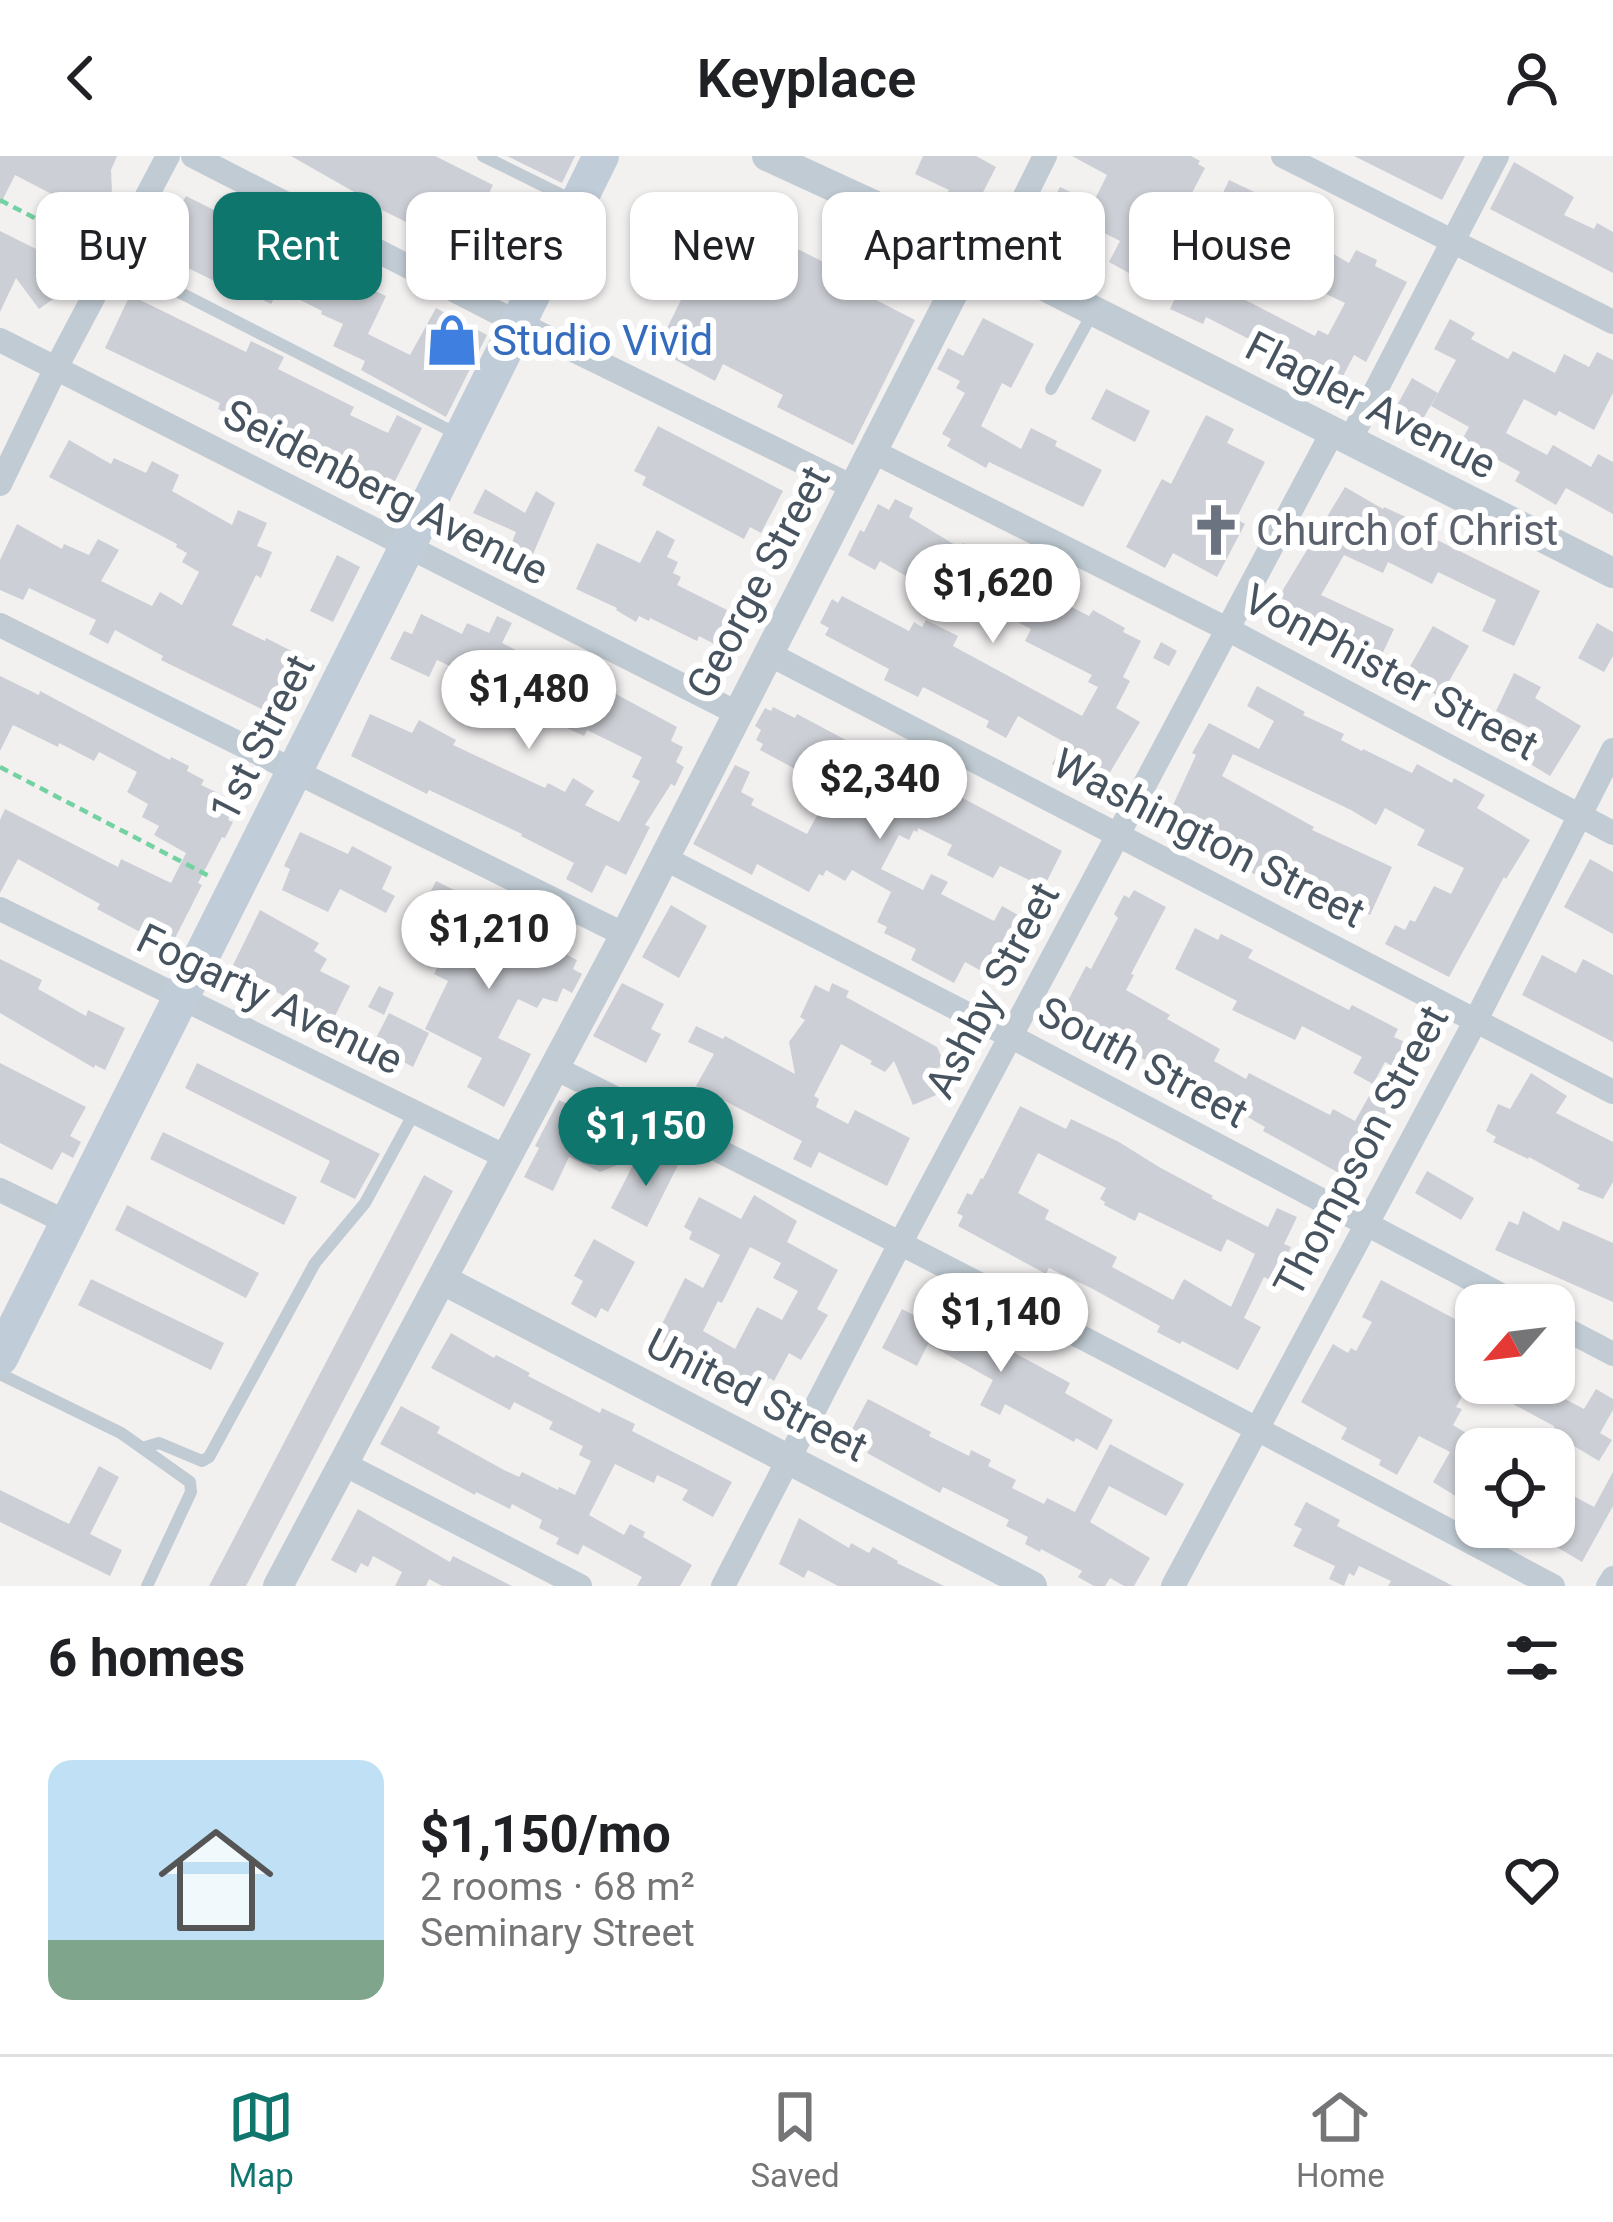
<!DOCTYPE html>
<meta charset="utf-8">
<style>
body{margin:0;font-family:Roboto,sans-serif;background:#f6f6f6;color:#202124;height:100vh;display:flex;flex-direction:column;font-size:45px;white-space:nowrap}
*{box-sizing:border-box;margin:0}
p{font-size:39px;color:#757577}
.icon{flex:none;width:66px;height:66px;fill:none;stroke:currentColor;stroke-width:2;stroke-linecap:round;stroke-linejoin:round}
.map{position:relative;height:1430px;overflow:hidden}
.drawer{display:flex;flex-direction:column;background:#fff;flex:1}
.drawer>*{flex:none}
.top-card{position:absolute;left:36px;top:36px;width:1542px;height:108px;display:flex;gap:24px}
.needle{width:78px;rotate:242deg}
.tools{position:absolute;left:1455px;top:1128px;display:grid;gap:24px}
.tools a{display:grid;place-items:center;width:120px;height:120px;border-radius:24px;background:#fff;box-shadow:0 3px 9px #0004;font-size:60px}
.price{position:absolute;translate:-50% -102px;padding:0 27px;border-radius:42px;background:#fff;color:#222;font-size:39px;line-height:78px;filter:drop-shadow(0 3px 6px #0008)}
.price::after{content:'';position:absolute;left:50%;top:72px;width:36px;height:27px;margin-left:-18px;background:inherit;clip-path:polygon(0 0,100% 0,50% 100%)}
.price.active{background:#0f766e;color:#fff}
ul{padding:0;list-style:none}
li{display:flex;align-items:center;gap:36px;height:300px;padding:0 48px}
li+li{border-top:3px solid #e0e0e0}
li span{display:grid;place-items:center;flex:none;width:336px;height:240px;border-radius:24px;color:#555}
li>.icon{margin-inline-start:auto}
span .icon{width:144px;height:144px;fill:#fffc;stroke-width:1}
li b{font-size:51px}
h2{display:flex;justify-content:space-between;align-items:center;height:144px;padding:0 48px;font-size:51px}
.chip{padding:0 42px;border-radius:24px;background:#fff;box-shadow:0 3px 9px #0004;font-size:42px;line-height:108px}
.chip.active{background:#0f766e;color:#fff}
header{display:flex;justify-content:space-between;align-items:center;height:156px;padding:0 48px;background:#fff;font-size:54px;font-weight:600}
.menu{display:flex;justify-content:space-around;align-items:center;height:168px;border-top:3px solid #e0e0e0;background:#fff;font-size:33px;color:#757577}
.menu a{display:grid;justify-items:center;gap:6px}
.menu .active{color:#0f766e}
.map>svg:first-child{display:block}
</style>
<header><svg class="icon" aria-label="back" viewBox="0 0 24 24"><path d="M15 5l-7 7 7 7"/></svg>Keyplace<svg class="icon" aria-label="person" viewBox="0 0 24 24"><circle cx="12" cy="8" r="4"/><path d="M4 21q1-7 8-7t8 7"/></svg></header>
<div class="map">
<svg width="1613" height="1430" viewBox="0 0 1613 1430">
<rect width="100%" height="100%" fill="#f3f0f0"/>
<g fill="#cccfd5" fill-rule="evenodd">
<polygon points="0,0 117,0 111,14 112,35 86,81 67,72 65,45 15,19 0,49"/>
<polygon points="291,0 435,0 493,29 484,47 532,72 511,117 410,64 408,67 376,51 377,49"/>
<polygon points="507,0 575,0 562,27"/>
<polygon points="923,0 976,0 996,11 979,44 966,37 958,54 942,46 949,34 915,18"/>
<polygon points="1072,0 1191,0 1200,5 1198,8 1205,12 1145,126 1109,106 1120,85 1071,60 1059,85 1038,74 1060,31 1093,47 1107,19"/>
<polygon points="1354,0 1465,0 1442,44"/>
<polygon points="1514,6 1574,41 1564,59 1594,73 1597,67 1613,76 1613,117 1490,53"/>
<polygon points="1229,24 1271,44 1268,51 1297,66 1293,74 1349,107 1356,94 1377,104 1375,110 1407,126 1366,206 1354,199 1343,220 1332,214 1327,223 1206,161 1203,168 1170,153 1193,104 1226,119 1220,131 1315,180 1318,174 1328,179 1345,147 1326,138 1328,134 1322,130 1289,110 1292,106 1251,86 1247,94 1206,74"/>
<polygon points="186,40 216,55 213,61 310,113 316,101 339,113 337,117 386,140 368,178 410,199 436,152 487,179 446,261 361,214 365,205 333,190 343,168 321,158 322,155 279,133 271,148 233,129 231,133 153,95 173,53 178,55"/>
<polygon points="717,52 841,115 837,124 915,164 853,289 777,251 783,239 723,208 715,225 670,201 678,185 664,178 712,82 704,78"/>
<polygon points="0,75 52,101 68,89 77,102 63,113 74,128 39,153 16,122 0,156"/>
<polygon points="130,139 246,196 251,185 284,201 278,213 354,251 350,259 388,277 397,259 422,272 391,333 288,287 287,290 218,253 220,247 105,192"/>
<polygon points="983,162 1034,188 1011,232 1002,227 981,270 1021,293 1031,272 1057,285 1055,290 1102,314 1083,351 989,306 986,312 947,290 951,283 942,278 965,237 956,232 960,225 937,213 948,192 963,200"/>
<polygon points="1450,163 1475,177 1471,183 1508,203 1513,195 1555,217 1564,198 1589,211 1597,196 1613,204 1613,237 1594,274 1559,255 1556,260 1524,243 1506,277 1547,299 1553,289 1591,311 1598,298 1613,306 1613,358 1566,332 1556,349 1515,325 1520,316 1462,284 1469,271 1431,250 1456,204 1434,193"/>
<polygon points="1412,222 1438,237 1420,268 1395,253"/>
<polygon points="1106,233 1150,255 1135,286 1091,263"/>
<polygon points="1206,259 1234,273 1227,287 1265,306 1236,363 1245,368 1217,421 1173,397 1165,412 1126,391 1162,323 1171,328"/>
<polygon points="658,270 783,335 761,377 750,371 744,383 642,329 646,321 634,315"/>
<polygon points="69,284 111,308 114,302 146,317 152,305 179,319 172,335 232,369 238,354 267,367 257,390 272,396 261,422 256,419 232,469 265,485 266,482 309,504 280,562 161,504 163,500 115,474 108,488 89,478 96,464 29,432 23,444 0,434 0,404 17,368 62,393 64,388 89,399 98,383 119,394 101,425 152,450 160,436 182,449 199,416 182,406 187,397 176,391 177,388 49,321"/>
<polygon points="1345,331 1383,353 1384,351 1408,362 1405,368 1540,435 1514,490 1482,475 1496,444 1438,416 1432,428 1388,406 1383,417 1344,399 1321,439 1394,473 1377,509 1269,457"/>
<polygon points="485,333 525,357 536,335 555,347 527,412 507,399 516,376 473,357"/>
<polygon points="895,343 913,352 909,361 960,392 963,387 969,391 970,388 1036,424 1033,431 1089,460 1093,454 1125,472 1123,476 1141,485 1123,521 1130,525 1116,552 1140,566 1109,618 1112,620 1102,640 1057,617 1060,612 1052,608 1064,586 1018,560 1006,582 986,571 989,565 923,531 918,541 884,524 889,513 825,479 829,472 820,467 832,443 838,447 842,440 909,475 914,466 922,471 926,464 958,480 953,490 1082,560 1098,531 1088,526 1092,519 1025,485 1031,473 964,438 967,432 932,414 928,421 923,419 918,427 880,405 875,414 848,399 860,374 864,376 878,348 889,354"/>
<polygon points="657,374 675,384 667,401 678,406 673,417 681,421 677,429 729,455 738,437 764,451 739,501 699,480 697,485 650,462 649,465 639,460 636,466 616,454 617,452 576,433 597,387 640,407"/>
<polygon points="337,399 360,411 333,466 310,455"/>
<polygon points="421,458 462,478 467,467 489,477 497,460 512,467 502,487 578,526 579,523 614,537 677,571 671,585 683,591 676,606 684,611 675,630 671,628 645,669 650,671 626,719 606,709 592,737 566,723 574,707 521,680 522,678 429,634 427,638 351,600 370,558 412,577 419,564 456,584 453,589 545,632 548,627 565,636 573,622 594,635 585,649 619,666 634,637 640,625 632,621 642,601 587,574 584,580 533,556 528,566 498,550 511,523 480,507 473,521 437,504 429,521 390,503 404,475 412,478"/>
<polygon points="1597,467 1613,476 1613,500 1604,516 1578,502"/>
<polygon points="1433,470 1469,490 1440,541 1404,521"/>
<polygon points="1161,486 1177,495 1169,510 1153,502"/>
<polygon points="1514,517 1541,531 1535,542 1581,570 1550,620 1522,603 1538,576 1496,555"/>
<polygon points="0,520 39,539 40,535 170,604 171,601 189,610 187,615 204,624 201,629 226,641 222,648 233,653 228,664 233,666 225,682 222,681 198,727 202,729 170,792 97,753 100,748 18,703 0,737 0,664 5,653 118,711 121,703 171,727 186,697 154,679 159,670 142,661 148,648 127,636 137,616 99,596 94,605 59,587 58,591 13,569 0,595"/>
<polygon points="1257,530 1305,556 1303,559 1344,578 1341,584 1362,595 1363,593 1412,617 1417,608 1452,627 1454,622 1485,639 1477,652 1530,684 1506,723 1504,721 1449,821 1385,788 1395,769 1405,774 1410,764 1415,766 1434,730 1451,738 1464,712 1417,689 1425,674 1385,652 1376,669 1351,654 1233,598 1222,620 1314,671 1312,674 1392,711 1370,759 1287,721 1281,732 1245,713 1249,706 1213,687 1215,683 1168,660 1196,599 1192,597 1209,567 1259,593 1274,565 1247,550"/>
<polygon points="773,551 795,562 797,558 891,608 897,597 916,607 912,615 1062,695 1044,731 1000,710 993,722 947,699 952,689 918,672 917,676 914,674 909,684 899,679 881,713 923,734 931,718 948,726 941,738 994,765 1002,750 1038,770 1029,787 1019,781 996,823 965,806 954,827 911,804 916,793 884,777 887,771 877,766 891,736 852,714 845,725 826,714 823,720 819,718 809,736 757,708 752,719 693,688 735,609 750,616 741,636 754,643 751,649 807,678 826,643 793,625 799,615 760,594 763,588 756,584 761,574 755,570 765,552 771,555"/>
<polygon points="300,676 348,698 352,690 392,711 382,733 395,740 386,757 340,733 328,756 282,734 290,713 284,710"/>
<polygon points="1590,703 1613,716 1613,778 1564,751"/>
<polygon points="436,725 454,734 447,749 460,756 450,779 493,802 510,769 577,804 573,813 582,818 572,837 563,832 557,846 543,842 537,852 518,843 498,882 531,898 504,951 467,931 482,902 425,873 448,825 434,818 445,796 409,779"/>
<polygon points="1134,734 1166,751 1131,818 1134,819 1126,834 1170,859 1167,863 1220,893 1214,905 1246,923 1249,917 1330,959 1333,953 1355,965 1369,940 1389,951 1374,976 1371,974 1353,1007 1346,1003 1339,1017 1263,975 1265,971 1223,947 1225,944 1147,900 1145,904 1102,880 1101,883 1073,869 1075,865 1061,858 1086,810 1091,813 1118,762 1114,758 1124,739 1129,742"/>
<polygon points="671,749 707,770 679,822 642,801"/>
<polygon points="260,754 319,787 314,795 327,803 320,815 350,830 331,868 270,832 272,829 233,809"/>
<polygon points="1195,772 1218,784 1221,778 1253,794 1248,802 1349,854 1352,849 1398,873 1394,881 1411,889 1398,913 1385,906 1373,928 1353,917 1362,901 1302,870 1295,884 1232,854 1237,845 1175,813"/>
<polygon points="1542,799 1576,817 1583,803 1613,819 1613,886 1522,839"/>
<polygon points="0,803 42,824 38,833 86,860 88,854 125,872 105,914 95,909 94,912 0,857"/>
<polygon points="622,827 664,848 651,873 661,878 646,907 593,880"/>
<polygon points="832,827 849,835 846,841 937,891 945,909 938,911 948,934 913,949 894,905 885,916 870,908 872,905 841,888 814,940 819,943 816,951 848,968 855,954 910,982 887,1030 819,996 811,1012 793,1003 802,985 696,930 714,898 688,886 696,870 723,883 725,880 795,918 789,886 805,864 800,861 815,829 829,836"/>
<polygon points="379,830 394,837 384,859 368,851"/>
<polygon points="389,857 429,877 413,911 385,896 386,893 374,886"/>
<polygon points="0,907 86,951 70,980 81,986 73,1002 62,996 52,1014 0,987"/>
<polygon points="197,907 380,998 355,1043 320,1026 330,1005 185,932"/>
<polygon points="1531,917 1567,940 1556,957 1613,986 1613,1026 1603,1043 1577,1033 1580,1029 1529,1001 1528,1003 1493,986 1496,981 1486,975 1498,948 1510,953"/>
<polygon points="559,944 575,952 569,962 606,981 607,978 627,988 617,1009 600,1016 569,1001 553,1035 524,1021 539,992 535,990"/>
<path d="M 1020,950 L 1066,973 L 1071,963 L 1119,986 L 1159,1011 L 1213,1040 L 1211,1042 L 1268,1071 L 1277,1052 L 1297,1061 L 1284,1088 L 1291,1091 L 1275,1126 L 1264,1121 L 1244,1162 L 1261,1171 L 1238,1214 L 1182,1185 L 1180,1188 L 1157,1176 L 1160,1170 L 1091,1132 L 1049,1112 L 1046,1118 L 958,1070 L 963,1060 L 957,1057 L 967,1037 L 972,1039 L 981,1022 L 983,1023 ZM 1038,997 L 1106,1032 L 1100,1043 L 1105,1046 L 1104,1049 L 1135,1065 L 1139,1056 L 1221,1096 L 1227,1083 L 1255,1098 L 1231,1151 L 1184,1123 L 1173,1144 L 1112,1111 L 1117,1101 L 1045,1063 L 1049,1054 L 1018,1037 Z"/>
<polygon points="163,976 297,1041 284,1069 150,1003"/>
<polygon points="665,993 682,1001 647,1071 611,1052 634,1007 653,1017"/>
<polygon points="1427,1015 1474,1042 1461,1064 1415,1037"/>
<polygon points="424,1019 453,1035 246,1430 209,1430"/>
<path d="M 754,1039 L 797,1065 L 787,1086 L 838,1114 L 817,1153 L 828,1159 L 801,1204 L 789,1197 L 774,1225 L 769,1222 L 759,1241 L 724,1223 L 727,1216 L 692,1197 L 690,1200 L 655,1182 L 685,1122 L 703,1132 L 720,1099 L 689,1083 L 692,1076 L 684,1071 L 699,1041 L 741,1063 ZM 750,1091 L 781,1107 L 773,1122 L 798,1135 L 782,1164 L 757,1151 L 735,1193 L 703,1175 L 718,1145 L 722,1147 Z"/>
<polygon points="127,1049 259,1117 246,1142 115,1074"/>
<polygon points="1523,1055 1559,1075 1563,1065 1613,1087 1613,1146 1495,1094 1509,1065 1518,1069"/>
<polygon points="594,1083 635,1106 608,1156 601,1152 596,1162 571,1148 583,1125 574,1120"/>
<polygon points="91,1123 224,1187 211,1214 78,1149"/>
<polygon points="1381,1124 1476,1174 1476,1216 1456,1251 1462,1253 1453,1269 1476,1283 1476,1309 1457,1341 1433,1326 1450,1296 1419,1280 1397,1319 1379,1309 1381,1304 1341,1283 1347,1272 1301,1246 1333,1188 1348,1197 1351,1192 1356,1195 1372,1166 1362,1161"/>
<polygon points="932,1152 1070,1227 1065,1237 1113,1264 1097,1294 1076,1282 1074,1286 1005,1248 1000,1259 980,1249 993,1224 928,1188 917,1210 882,1192 902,1153 921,1163 923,1159 927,1161"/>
<polygon points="451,1177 494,1202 496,1199 530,1217 528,1220 600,1257 602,1252 635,1268 632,1275 732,1326 713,1361 682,1344 688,1334 657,1319 654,1327 615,1308 589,1359 624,1379 630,1368 645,1376 643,1381 692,1409 680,1430 637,1430 642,1421 583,1389 578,1399 556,1388 559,1382 539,1372 542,1364 512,1348 510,1353 476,1336 475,1339 380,1288 401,1250 440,1271 437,1277 504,1314 519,1321 522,1316 558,1334 559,1331 575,1339 591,1305 579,1299 583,1290 549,1273 553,1266 514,1246 510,1254 431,1212"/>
<polygon points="1496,1227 1546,1227 1544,1232 1584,1253 1596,1233 1613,1243 1613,1254 1600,1277 1612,1284 1599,1305 1574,1290 1555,1330 1594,1351 1613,1316 1613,1350 1582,1406 1555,1390 1559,1383 1554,1380 1554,1270 1500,1241"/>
<polygon points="868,1243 931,1276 929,1280 969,1300 971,1294 991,1304 988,1310 1016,1324 1012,1332 1044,1348 1047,1342 1075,1356 1110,1288 1184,1328 1166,1360 1109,1330 1090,1366 1150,1402 1134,1430 1124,1430 1110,1422 1105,1430 1094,1430 1078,1421 1082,1415 1041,1393 1040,1396 1025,1388 1028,1381 1006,1370 1009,1364 943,1331 940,1337 867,1297 871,1290 849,1279"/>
<polygon points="99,1310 119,1321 90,1378 122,1394 110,1420 0,1366 0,1334 69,1368"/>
<polygon points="1306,1346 1340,1364 1337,1370 1453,1430 1388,1430 1391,1425 1359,1410 1354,1420 1349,1417 1344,1430 1329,1423 1335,1410 1293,1390 1302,1373 1294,1369"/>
<polygon points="358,1353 450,1406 453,1400 512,1430 442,1430 429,1423 426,1430 395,1430 402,1416 373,1400 368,1411 361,1407 356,1417 331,1404"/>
<polygon points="799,1362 849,1392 851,1387 869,1397 873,1391 898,1405 897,1407 944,1430 838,1430 808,1414 804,1422 779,1408"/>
</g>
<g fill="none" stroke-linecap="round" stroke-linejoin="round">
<g stroke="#73d2a1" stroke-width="4.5" stroke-dasharray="9 6" stroke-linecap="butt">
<polyline points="0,44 96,94"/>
<polyline points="0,611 209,720"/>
</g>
<g stroke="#c0cbd3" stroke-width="12">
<polyline points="483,0 576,46"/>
<polyline points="114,103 459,279"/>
<polyline points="1051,233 1093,156"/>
<polyline points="0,1218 121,1277 190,1326 191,1336 147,1430"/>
<polyline points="142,1292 159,1287 202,1305 209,1301 315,1107 365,1047 414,957"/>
</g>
<g stroke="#c0cbd3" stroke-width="24">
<polyline points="193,0 518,167 855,332"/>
<polyline points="1283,0 1613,166"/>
<polyline points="993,104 1045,0"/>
<polyline points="0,184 737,557"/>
<polyline points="1349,286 1497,0"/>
<polyline points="874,296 1227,473 1613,677"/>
<polyline points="0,328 56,212 168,0"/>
<polyline points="0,469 625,779"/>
<polyline points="769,498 1613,936"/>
<polyline points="664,702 1012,881 1520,1149"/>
<polyline points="0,753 506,1001"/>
<path d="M 555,912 C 890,1080 1222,1253 1553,1430"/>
<polyline points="0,1034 68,1067"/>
<polyline points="1554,1167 1613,1198"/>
<polyline points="342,1307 580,1430"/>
<polyline points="723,1430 901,1086 1332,277"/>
<polyline points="1173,1430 1476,864 1613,594"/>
<polyline points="1608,1430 1613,1422"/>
</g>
<g stroke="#c0cbd3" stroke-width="30">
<polyline points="767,0 993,104 1613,417"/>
<polyline points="443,1124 1032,1430"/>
<polyline points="278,1430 625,779 974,96"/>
</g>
<polyline stroke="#c0ccd8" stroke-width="36" points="0,1202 407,391 601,0"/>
</g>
<defs>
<g id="shop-bare" transform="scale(4.14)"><path d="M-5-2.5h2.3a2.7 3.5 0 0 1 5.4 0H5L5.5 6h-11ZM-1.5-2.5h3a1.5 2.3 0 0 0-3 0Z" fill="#3f7fe0" stroke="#fff" stroke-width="2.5" paint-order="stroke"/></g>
<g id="church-bare" transform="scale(4.14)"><path d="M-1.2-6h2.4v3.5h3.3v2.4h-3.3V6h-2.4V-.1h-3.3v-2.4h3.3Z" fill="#6b7280" stroke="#fff" stroke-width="2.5" paint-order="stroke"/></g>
</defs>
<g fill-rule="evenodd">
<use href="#shop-bare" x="452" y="184"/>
<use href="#church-bare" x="1216" y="374"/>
</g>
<g text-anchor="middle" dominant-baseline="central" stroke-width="12" stroke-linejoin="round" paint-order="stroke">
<g font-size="42" fill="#366cbe" stroke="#fff" text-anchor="start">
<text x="492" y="184">Studio Vivid</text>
</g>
<g font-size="42" fill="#47545f" stroke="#fff">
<text transform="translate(1371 249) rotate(27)">Flagler Avenue</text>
<text transform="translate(386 336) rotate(27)">Seidenberg Avenue</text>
<text transform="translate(758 426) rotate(-62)">George Street</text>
<text transform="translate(1391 516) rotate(28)">VonPhister Street</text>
<text transform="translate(262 582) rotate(-63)">1st Street</text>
<text transform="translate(1209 682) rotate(27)">Washington Street</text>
<text transform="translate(992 834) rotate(-62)">Ashby Street</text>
<text transform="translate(270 843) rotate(26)">Fogarty Avenue</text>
<text transform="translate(1143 906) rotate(28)">South Street</text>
<text transform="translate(1361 995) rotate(-62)">Thompson Street</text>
<text transform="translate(757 1239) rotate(27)">United Street</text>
</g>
<g font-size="42" fill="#5b616d" stroke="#fff" text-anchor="start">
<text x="1256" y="374">Church of Christ</text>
</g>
</g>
</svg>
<div class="tools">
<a><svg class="needle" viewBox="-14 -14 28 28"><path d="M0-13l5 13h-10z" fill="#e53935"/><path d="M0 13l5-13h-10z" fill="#757577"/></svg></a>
<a><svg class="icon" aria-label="locate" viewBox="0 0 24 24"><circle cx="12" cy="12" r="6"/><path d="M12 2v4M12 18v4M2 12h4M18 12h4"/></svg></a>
</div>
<b class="price" style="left:993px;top:490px">$1,620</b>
<b class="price" style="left:529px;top:596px">$1,480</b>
<b class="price" style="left:880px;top:686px">$2,340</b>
<b class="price" style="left:489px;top:836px">$1,210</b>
<b class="price active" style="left:646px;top:1033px">$1,150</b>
<b class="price" style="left:1001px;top:1219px">$1,140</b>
<div class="top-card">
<a class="chip">Buy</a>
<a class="chip active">Rent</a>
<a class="chip">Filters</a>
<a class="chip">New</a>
<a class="chip">Apartment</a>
<a class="chip">House</a>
</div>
</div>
<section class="drawer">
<h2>6 homes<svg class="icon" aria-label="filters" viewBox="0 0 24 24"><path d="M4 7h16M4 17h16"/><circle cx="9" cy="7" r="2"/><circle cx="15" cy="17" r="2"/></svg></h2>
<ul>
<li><span style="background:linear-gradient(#bfe0f5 75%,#7fa58c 0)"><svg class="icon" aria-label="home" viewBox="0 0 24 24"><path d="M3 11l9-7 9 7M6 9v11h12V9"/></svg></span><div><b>$1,150/mo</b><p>2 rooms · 68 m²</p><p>Seminary Street</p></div><svg class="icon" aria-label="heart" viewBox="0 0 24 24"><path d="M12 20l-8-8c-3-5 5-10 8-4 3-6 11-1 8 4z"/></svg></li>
</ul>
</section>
<nav class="menu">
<a class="active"><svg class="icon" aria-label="map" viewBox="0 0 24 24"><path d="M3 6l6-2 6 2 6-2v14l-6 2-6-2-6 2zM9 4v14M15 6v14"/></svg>Map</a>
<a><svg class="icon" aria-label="saved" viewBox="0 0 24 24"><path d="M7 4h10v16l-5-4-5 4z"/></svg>Saved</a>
<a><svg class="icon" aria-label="home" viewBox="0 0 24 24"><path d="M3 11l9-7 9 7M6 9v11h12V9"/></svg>Home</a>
</nav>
